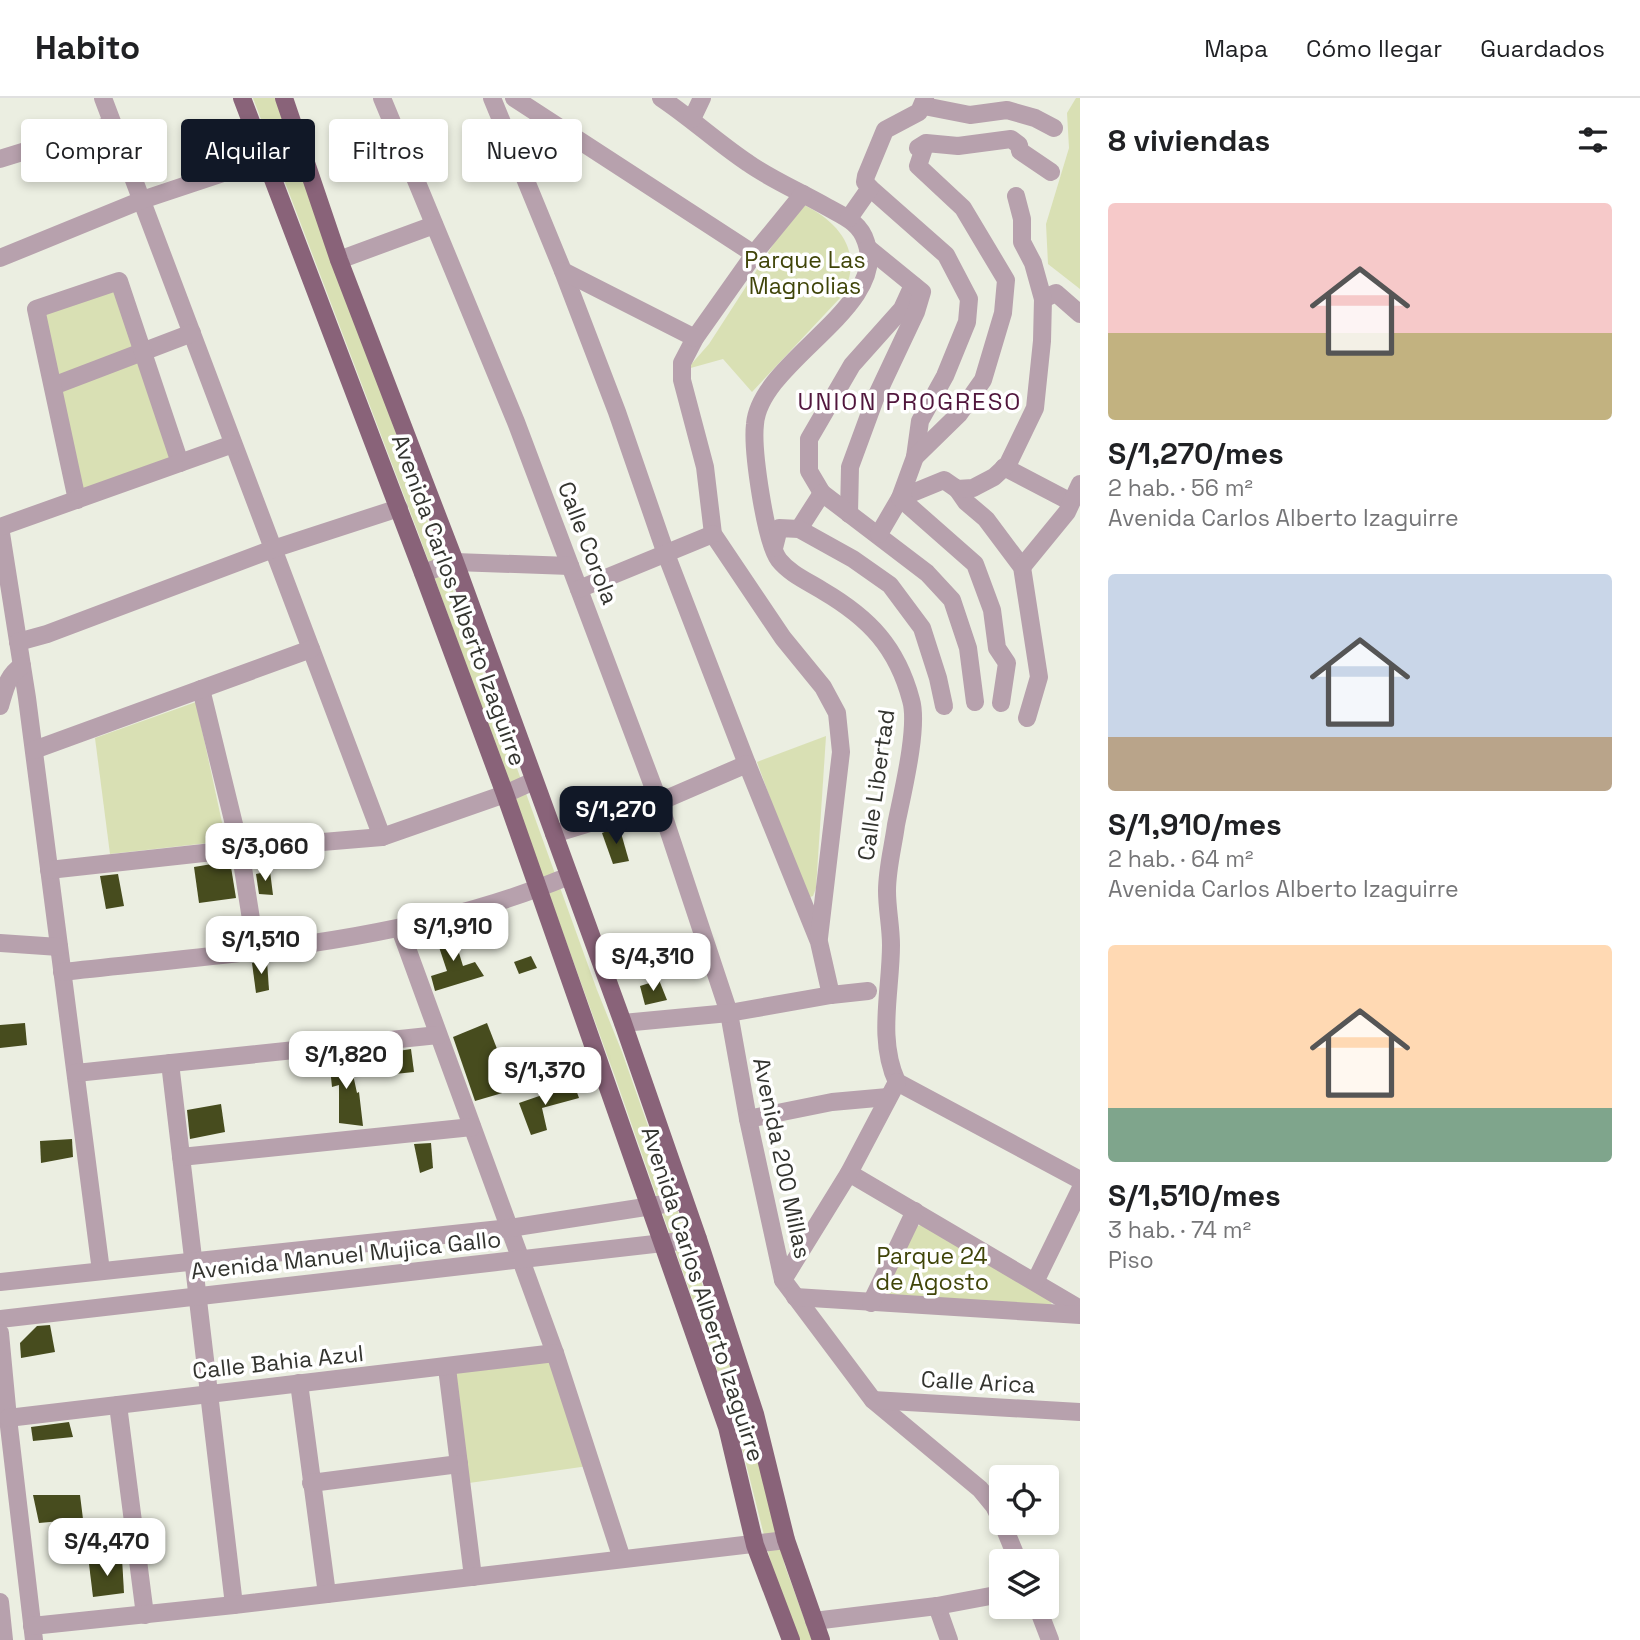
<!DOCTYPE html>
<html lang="es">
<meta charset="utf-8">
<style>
body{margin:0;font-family:"Space Grotesk",sans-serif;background:#f6f6f6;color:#202124;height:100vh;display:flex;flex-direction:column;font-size:26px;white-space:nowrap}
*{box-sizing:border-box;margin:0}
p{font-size:23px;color:#757577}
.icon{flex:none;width:38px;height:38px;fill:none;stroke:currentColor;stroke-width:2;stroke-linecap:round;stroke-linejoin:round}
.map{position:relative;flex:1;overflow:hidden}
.drawer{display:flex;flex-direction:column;background:#fff;width:560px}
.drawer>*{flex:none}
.banner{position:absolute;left:21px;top:21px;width:665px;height:63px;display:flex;gap:14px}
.buttons{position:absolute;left:989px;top:1367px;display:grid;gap:14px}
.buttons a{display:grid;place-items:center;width:70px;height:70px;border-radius:7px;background:#fff;box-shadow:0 4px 10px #0003;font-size:35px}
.price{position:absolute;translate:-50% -60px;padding:0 16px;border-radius:14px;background:#fff;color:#222;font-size:23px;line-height:46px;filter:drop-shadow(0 2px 4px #0008)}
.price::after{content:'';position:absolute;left:50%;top:42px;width:21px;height:16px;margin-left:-10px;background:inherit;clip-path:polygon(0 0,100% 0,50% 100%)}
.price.on{background:#111827;color:#fff}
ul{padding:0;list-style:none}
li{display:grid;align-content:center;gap:14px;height:371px;padding:0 28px}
li span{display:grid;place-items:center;height:217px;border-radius:7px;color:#555}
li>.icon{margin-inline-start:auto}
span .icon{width:126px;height:126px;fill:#fffc;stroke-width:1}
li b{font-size:30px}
h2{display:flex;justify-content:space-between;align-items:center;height:84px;padding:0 28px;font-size:30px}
.pill{padding:0 24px;border-radius:7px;background:#fff;box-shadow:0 4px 10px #0003;font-size:24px;line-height:63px}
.pill.on{background:#111827;color:#fff}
header{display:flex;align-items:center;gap:42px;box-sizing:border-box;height:98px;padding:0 35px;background:#fff;border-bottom:2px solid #e0e0e0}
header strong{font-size:33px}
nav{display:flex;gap:38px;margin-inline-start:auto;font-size:24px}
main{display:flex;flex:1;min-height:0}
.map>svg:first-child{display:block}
</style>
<header>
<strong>Habito</strong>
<nav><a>Mapa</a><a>Cómo llegar</a><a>Guardados</a></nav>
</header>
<main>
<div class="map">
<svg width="1080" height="1542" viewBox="0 0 1080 1542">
<rect width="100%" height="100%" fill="#ebeee1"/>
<g fill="#d9e0b4">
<polygon points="253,0 275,0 597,892 622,954 680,1119 724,1253 749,1319 785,1468 812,1542 799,1542 773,1473 736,1326 614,976 419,437"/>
<polygon points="1076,0 1080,0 1080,191 1048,166 1046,126 1069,50 1067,15"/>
<path d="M 800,105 C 840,123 867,157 840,200 L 752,294 L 723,261 L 687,271 L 709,246 Z"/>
<polygon points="116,185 140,250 57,283 39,212"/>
<polygon points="140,259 174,360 77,393 56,292"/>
<polygon points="196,604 226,743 110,756 95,640"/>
<polygon points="826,638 816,790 813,798 810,799 804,794 757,664"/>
<polygon points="923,1126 1050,1202 1052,1207 891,1203 880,1192 915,1129"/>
<polygon points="550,1263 588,1368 469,1385 455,1272"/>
</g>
<g fill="#474c1e">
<polygon points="619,728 629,763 613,766 602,735"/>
<polygon points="230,763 236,800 199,805 194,769"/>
<polygon points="270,773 273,797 259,796 256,776"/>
<polygon points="118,776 124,808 106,811 100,778"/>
<polygon points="451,829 463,868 475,864 484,878 435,893 431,878 447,873 434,834"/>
<polygon points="531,858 537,870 519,876 514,864"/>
<polygon points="267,863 269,892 256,895 252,865"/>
<polygon points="659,882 667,902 645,907 640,888"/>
<polygon points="25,925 27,947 0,950 0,927"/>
<polygon points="487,925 513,992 475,1003 453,939"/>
<polygon points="411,951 414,974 385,977 379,956"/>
<polygon points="349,958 357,995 359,994 363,1028 339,1025 339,987 332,989 329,960"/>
<polygon points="574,986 579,1000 542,1010 547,1032 531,1037 519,1005"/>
<polygon points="221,1006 225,1034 190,1041 187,1012"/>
<polygon points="72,1041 73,1059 41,1065 40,1043"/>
<polygon points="431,1045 433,1070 420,1075 414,1046"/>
<polygon points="50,1227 55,1254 21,1260 20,1245 37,1228"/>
<polygon points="69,1324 73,1339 33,1343 31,1329"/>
<polygon points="33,1397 80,1397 83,1421 39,1425"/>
<polygon points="122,1460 124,1495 93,1499 89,1466"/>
</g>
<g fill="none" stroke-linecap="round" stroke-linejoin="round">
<g stroke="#b7a1ad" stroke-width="18">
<polyline points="103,0 382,739"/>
<polyline points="382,0 516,324 659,704 729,915 748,1021 783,1182 873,1302 980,1391 994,1408 1001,1422"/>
<polyline points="492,0 563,173 617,314 666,456 747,666 819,844 831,897"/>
<polyline points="514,0 754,156"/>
<path d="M 661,0 C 691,20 718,45 748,65 C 772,82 801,94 827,109 C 843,118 860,124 866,144 C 890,209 760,263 755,326 C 752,351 765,443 779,462 C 790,476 809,484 823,493 C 869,520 897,549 911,602 C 919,629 902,697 896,727 C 893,749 887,771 887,793 C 887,811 891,829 891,847 C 891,893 877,941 897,984"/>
<polyline points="924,8 970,17 1007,12 1035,20 1054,30"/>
<polyline points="692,21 702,0"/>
<polyline points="0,61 113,26"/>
<polyline points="870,90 946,157 969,201 967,224 945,278 920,323 915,359"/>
<polyline points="803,96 758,151 695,240 682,265 682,282 705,369 713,436 783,540 823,589 837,615 841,654 819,840"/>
<polyline points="849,120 870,90 865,84 866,78 885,32 919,14 925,0"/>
<polyline points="0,160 142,102 265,61"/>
<polyline points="339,162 434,127"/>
<polyline points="563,173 695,240"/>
<polyline points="1043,201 1056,195 1080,216"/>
<polyline points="53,288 192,235"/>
<polyline points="1004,369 1071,404"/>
<polyline points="957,391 966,404 986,421 1022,469 1039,579 1027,620"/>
<polyline points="822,395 809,373 809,341 852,267 902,211 913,187"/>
<polyline points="77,402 36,211 119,183 180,365"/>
<polyline points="849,416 850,369 875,301 916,214 922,194 868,150"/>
<polyline points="0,429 27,600 101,1173"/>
<polyline points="0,429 233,346"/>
<polyline points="799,431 822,395 927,475 952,502 968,550 975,604"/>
<polyline points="879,436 900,400 944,382 957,391 973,390 994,379 1008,366 1035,310 1042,243 1043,201 1033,165 1022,144 1022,121 1016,98"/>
<polyline points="774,450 779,430 799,431 853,461 890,487 922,530 938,580 944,608"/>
<polyline points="1022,469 1067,414 1080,386"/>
<polyline points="423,475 455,464 570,468"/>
<polyline points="579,491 713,436"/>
<polyline points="18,544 47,536 273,451 399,410"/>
<polyline points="201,591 240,751 256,853"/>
<polyline points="1001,605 1007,565 997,550 992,512 975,466 900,400 915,359 959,316 983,282 1003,215 1006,182 963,110 918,68 923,53 918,50 926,45 958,48 1011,41 1019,47 1020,53 1051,74"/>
<path d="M 0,608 C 5,592 7,577 22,568"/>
<polyline points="34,652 311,551"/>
<polyline points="554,736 659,704 747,666"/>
<polyline points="49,772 240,751 382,739 505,696 534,683"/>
<polyline points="400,831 555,1255 622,1461"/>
<polyline points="0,845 59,849"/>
<path d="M 62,874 C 233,855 409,845 569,778"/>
<polyline points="623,925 729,915 831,897 868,893"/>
<polyline points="170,965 234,1507"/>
<polyline points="76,975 438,937"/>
<polyline points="897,984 1080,1082"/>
<polyline points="748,1021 832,1004 888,999"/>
<polyline points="181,1059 472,1029"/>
<polyline points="849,1075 1080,1211"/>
<polyline points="783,1182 849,1075 897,984"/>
<polyline points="0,1184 510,1130 684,1103"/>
<polyline points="1035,1184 1080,1092"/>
<polyline points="795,1199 1080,1217"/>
<polyline points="871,1205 915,1113"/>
<polyline points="0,1221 698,1141"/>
<polyline points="0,1235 8,1320 34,1542"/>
<polyline points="447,1270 473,1479"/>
<polyline points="299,1285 327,1496"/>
<polyline points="873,1302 1080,1314"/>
<polyline points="118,1307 145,1517"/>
<polyline points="8,1320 555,1255"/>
<polyline points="311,1385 459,1366"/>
<polyline points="1002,1424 1018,1463"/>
<polyline points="0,1504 4,1542"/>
<polyline points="937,1508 949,1542"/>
<polyline points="1037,1508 1050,1542"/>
<polyline points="814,1523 937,1508 1001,1496"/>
<polyline points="32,1528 234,1507 786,1442"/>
</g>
<g stroke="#896379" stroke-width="18">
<polyline points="242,0 423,475 505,696 727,1329 755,1447 791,1542"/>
<polyline points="284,0 339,162 455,464 623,925 698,1141 755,1316 786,1442 821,1542"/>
</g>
</g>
<g text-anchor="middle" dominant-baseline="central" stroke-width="7" stroke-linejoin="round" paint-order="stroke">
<g font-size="23" fill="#404509" stroke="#fff">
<text x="805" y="162">Parque Las<tspan x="805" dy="26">Magnolias</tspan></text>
<text x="932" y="1158">Parque 24<tspan x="932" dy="26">de Agosto</tspan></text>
</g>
<g font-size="23" fill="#33342f" stroke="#fff">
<text transform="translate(588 445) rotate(69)">Calle Corola</text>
<text transform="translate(459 502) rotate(70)">Avenida Carlos Alberto Izaguirre</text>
<text transform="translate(876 687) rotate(-82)">Calle Libertad</text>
<text transform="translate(782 1060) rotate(78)">Avenida 200 Millas</text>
<text transform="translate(346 1157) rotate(-6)">Avenida Manuel Mujica Gallo</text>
<text transform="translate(703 1196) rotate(72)">Avenida Carlos Alberto Izaguirre</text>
<text transform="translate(278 1264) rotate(-6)">Calle Bahia Azul</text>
<text transform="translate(978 1284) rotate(3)">Calle Arica</text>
</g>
<g font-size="24" letter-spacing="2" fill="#51163d" stroke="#fff">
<text x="910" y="303">UNION PROGRESO</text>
</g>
</g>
</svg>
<div class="buttons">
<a><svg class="icon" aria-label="locate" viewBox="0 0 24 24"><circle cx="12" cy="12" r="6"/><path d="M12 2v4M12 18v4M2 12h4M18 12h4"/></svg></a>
<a><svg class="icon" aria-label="layers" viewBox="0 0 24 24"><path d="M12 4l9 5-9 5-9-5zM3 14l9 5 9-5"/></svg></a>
</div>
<b class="price on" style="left:616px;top:748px">S/1,270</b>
<b class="price" style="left:265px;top:785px">S/3,060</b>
<b class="price" style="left:453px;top:865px">S/1,910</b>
<b class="price" style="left:261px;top:878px">S/1,510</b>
<b class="price" style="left:653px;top:895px">S/4,310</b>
<b class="price" style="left:346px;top:993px">S/1,820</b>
<b class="price" style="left:545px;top:1009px">S/1,370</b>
<b class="price" style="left:107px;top:1480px">S/4,470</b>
<div class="banner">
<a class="pill">Comprar</a>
<a class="pill on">Alquilar</a>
<a class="pill">Filtros</a>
<a class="pill">Nuevo</a>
</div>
</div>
<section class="drawer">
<h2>8 viviendas<svg class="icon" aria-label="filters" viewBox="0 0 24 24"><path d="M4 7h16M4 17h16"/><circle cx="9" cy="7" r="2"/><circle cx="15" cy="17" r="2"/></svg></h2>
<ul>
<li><span style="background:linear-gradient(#f6c9c9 60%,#c2b280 0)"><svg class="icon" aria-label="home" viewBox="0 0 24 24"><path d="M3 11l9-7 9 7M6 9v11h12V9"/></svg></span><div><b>S/1,270/mes</b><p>2 hab. · 56 m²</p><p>Avenida Carlos Alberto Izaguirre</p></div></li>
<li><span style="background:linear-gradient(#c9d6e8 75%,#b9a48a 0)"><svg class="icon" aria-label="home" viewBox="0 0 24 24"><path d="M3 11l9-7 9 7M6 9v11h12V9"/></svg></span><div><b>S/1,910/mes</b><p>2 hab. · 64 m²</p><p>Avenida Carlos Alberto Izaguirre</p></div></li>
<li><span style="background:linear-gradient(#ffd9b3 75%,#7fa58c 0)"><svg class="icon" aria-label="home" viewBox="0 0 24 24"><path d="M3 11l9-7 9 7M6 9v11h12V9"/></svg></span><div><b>S/1,510/mes</b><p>3 hab. · 74 m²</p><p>Piso</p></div></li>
</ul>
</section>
</main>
